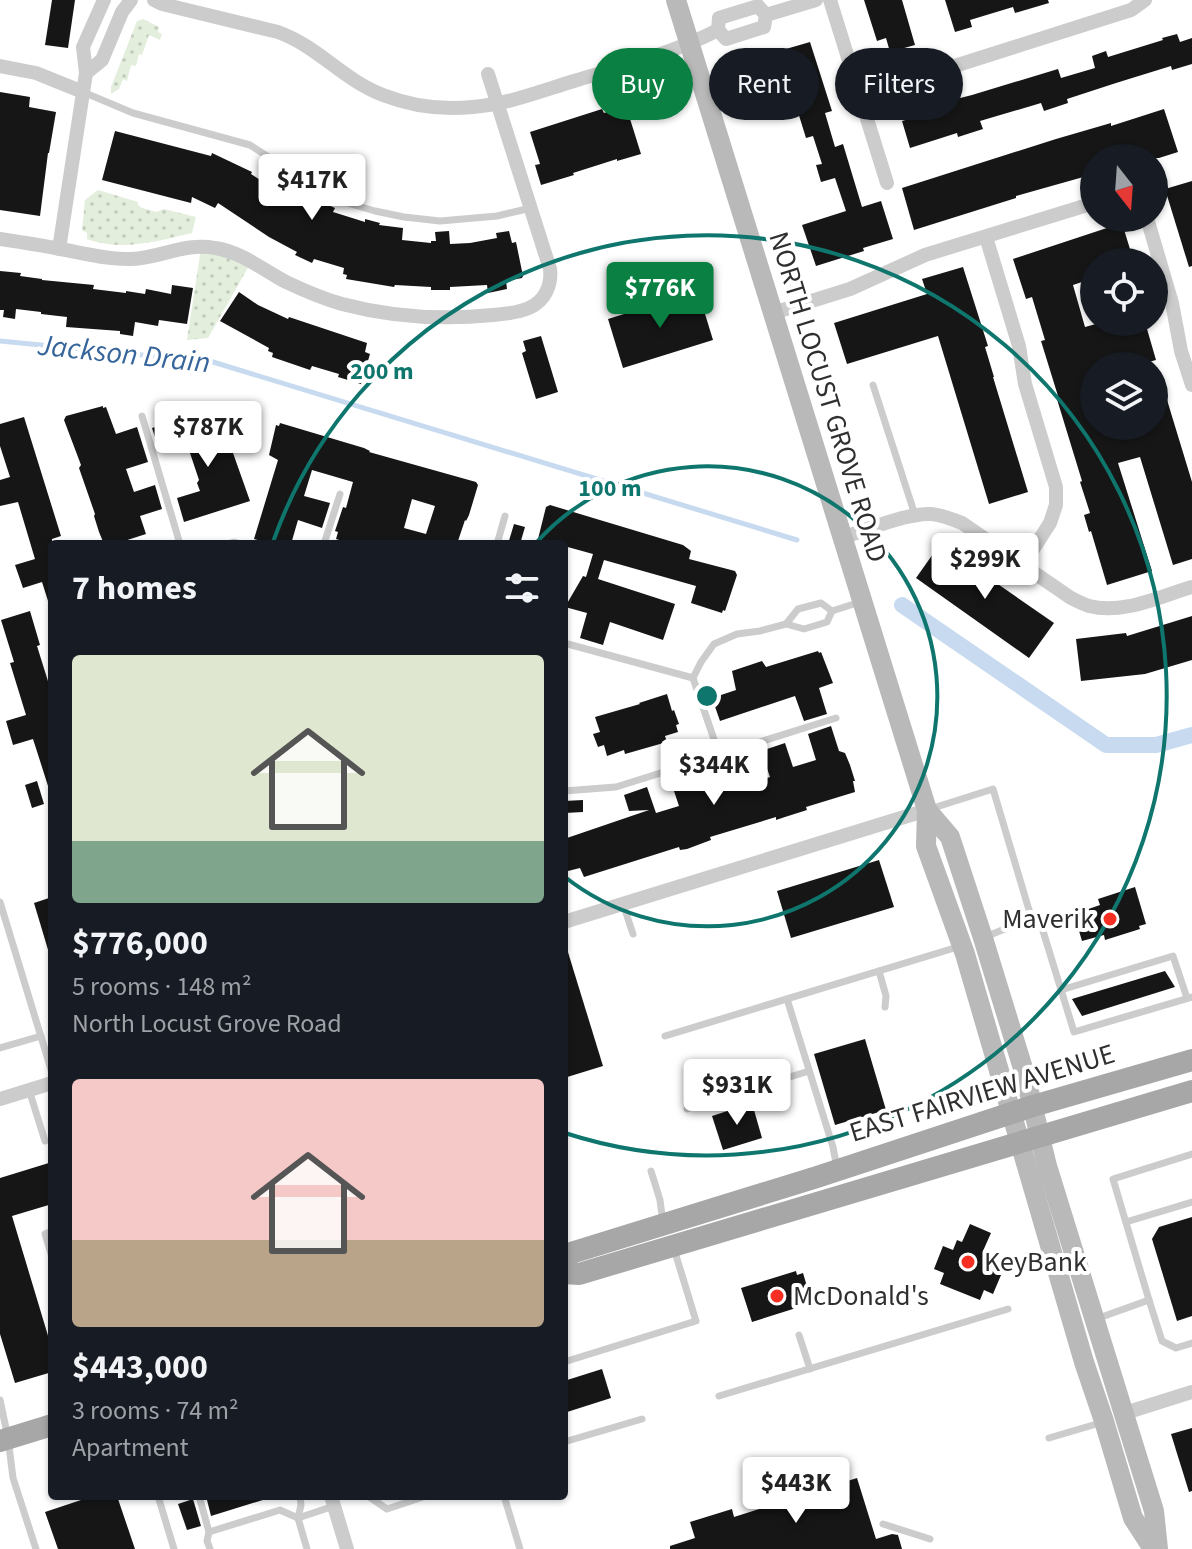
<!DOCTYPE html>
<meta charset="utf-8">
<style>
body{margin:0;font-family:"Source Sans 3",sans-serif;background:#242831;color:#f1f3f6;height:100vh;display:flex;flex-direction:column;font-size:30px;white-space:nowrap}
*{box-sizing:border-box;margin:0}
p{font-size:26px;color:#9ea1a6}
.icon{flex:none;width:44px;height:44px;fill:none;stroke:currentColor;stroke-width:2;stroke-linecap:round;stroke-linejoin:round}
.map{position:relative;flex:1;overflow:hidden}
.details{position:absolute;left:48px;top:540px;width:520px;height:960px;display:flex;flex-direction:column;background:#171b24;border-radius:8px;box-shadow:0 2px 6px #0004}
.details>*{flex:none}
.top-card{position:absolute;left:592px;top:48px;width:480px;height:72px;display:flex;gap:16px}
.needle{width:52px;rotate:163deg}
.buttons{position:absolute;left:1080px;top:144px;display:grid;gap:16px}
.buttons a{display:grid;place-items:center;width:88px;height:88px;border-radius:50%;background:#171b24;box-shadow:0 2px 6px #0004;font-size:40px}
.price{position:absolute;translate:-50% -68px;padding:0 18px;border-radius:8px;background:#fff;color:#222;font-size:26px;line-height:52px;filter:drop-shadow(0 2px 4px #0008)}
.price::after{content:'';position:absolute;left:50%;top:48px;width:24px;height:18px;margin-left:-12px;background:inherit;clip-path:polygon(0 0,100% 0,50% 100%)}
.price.active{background:#0b8043;color:#fff}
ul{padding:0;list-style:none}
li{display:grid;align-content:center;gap:16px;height:424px;padding:0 24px}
li span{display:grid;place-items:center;height:248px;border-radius:8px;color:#555}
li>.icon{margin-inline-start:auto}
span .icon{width:144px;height:144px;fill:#fffc;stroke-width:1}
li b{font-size:34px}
h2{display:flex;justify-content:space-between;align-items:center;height:96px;padding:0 24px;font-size:34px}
.pill{padding:0 28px;border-radius:36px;background:#171b24;box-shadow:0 2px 6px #0004;font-size:28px;line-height:72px}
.pill.active{background:#0b8043;color:#fff}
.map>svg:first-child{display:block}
</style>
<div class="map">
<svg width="1192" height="1549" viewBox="0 0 1192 1549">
<defs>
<pattern id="grass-dots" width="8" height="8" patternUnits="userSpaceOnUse" patternTransform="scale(2)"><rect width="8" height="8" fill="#e3eedc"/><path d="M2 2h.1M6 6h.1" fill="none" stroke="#c3ccbd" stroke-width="1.8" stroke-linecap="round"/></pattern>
</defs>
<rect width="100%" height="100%" fill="#fff"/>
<g fill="url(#grass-dots)">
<polygon points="143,19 159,27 158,32 162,34 160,40 149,35 142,55 139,54 136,66 131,65 127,81 123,79 119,89 111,94 111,87 137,21"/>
<path d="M 98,190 L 138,202 L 138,205 L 142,208 L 156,212 L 164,209 L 196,217 L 192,233 C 158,241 121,252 87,239 L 87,233 L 82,230 L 85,200 Z"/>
<polygon points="201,248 250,264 208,338 187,340"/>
</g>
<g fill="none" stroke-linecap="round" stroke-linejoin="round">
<polyline stroke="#c7daef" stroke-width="5" points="0,341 213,362 797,540"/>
<polyline stroke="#c7daef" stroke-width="16" points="902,605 1106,745 1156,745 1192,735"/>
</g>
<g fill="#161616" fill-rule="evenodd">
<polygon points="52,0 75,0 68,48 45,45"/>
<polygon points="864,0 902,0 915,45 890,52 886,38 877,41"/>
<polygon points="945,0 1048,0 1049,3 1015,13 1013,7 970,20 972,27 955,32"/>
<polygon points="1177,34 1180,42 1192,38 1192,64 1172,70 1171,66 1116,83 1067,99 1068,103 1044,111 1041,103 980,121 983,129 958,137 957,133 910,148 902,121 919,116 917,109 972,95 1058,69 1061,78 1095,68 1092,56 1106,51 1108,57 1163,40 1162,38"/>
<polygon points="810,42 832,111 825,113 835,147 843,144 862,207 881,201 893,239 863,248 864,251 816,266 802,225 846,211 835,178 821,182 816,165 822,164 813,136 806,138 779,51"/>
<polygon points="0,92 30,97 29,107 56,112 49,153 48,153 40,216 0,210"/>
<polygon points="626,106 641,154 617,161 617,159 573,173 574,175 541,185 535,165 540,164 530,132 602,109 604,113"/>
<polygon points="1164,109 1178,152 1159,158 1094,158 1094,174 1016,196 1016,198 914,230 902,188 1056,139 1111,123 1111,126"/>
<polygon points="115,131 211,156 212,153 252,172 251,174 284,195 314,213 314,211 317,212 322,202 335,208 333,212 365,222 365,219 380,223 379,225 403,228 402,240 431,243 431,241 436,241 435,232 449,231 450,244 470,243 497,238 496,233 509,231 512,243 516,242 523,276 522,278 506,281 507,289 488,293 487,285 450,287 450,290 431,290 431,287 395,285 394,287 346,279 347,275 343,274 344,268 314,259 312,263 295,255 297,252 269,237 218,203 215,208 192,197 191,203 102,180"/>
<polygon points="1192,181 1192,266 1189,267 1165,189"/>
<polygon points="1122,223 1134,262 1094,262 1094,278 1073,285 1085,327 1103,322 1145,322 1156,360 1134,366 1094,366 1094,426 1154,426 1154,368 1157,367 1192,482 1192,559 1173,565 1140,457 1118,463 1152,571 1107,585 1091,531 1089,532 1084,515 1090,513 1080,482 1082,481 1056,396 1058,396 1041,341 1045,340 1032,297 1026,299 1013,259"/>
<polygon points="963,267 988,346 985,347 994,377 993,377 1028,492 989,504 938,336 847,364 834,323 927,294 922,279"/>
<polygon points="0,271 21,273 20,276 42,279 42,280 94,285 93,289 126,293 126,291 145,294 146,289 171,294 172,285 193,288 187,324 159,320 158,326 135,322 133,336 120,334 120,331 66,327 67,317 41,314 41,312 16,309 15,319 3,317 4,310 0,310"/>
<polygon points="698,291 713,340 623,368 608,319"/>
<polygon points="239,292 258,305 288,319 289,317 367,343 365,352 370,354 361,384 338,377 339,374 312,366 310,370 272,357 273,353 268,351 269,348 220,321"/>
<polygon points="541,336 558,392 536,399 522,353 526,351 523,341"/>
<polygon points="103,406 103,408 106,407 116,434 137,427 148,462 126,469 134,492 155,485 162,509 140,516 146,534 115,544 104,544 99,532 94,516 95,514 79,468 81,465 64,420 66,416"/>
<polygon points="24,417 61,536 52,539 52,604 49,604 42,582 23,588 15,565 35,559 18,502 0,506 0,480 10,477 0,446 0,424"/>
<polygon points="221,421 224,421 230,435 235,452 233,453 250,501 184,522 177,498 200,491 197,483 199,480 189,450 186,444 160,452 152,428 166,424 170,436"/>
<path d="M 280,423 L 364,448 L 370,451 L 369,452 L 476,482 L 478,485 L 469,515 L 466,521 L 465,520 L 457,544 L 352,544 L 336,539 L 338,532 L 335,531 L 343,507 L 346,508 L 353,482 L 312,470 L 304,496 L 330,503 L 322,528 L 298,520 L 291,544 L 272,544 L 254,539 L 278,460 L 269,455 L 276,425 L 279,426 ZM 412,499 L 435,506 L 426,534 L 404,528 Z"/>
<polygon points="550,505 683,545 691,551 689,559 735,571 737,575 725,611 723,610 722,613 691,603 696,586 604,560 598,579 675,604 663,640 610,622 603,645 580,638 587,613 565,607 583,576 586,577 593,554 564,546 564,544 557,544 538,539 546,507"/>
<polygon points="514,524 525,527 520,544 508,544"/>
<polygon points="940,544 1054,623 1029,658 916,578"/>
<polygon points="30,611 40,645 37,646 52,694 52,789 49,789 33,739 13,745 6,721 26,715 10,663 14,662 1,620"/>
<polygon points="1192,616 1192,660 1145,674 1081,681 1076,639 1126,633 1127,636"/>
<polygon points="818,651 819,653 821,652 833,683 819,688 827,714 804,721 795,696 720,721 712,698 736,690 732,671 762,661 766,667"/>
<polygon points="667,694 672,711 674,710 679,724 676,725 678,732 665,736 667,742 625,754 624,750 607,756 604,745 598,747 593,734 600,732 595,717 640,704 639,703"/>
<polygon points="831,726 839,751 845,753 850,765 855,781 853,781 855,792 806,807 807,810 785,817 776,820 776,817 710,837 711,840 687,849 680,850 679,847 584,877 580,868 564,872 564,839 649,810 629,811 624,795 647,787 656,813 679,806 670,779 718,764 725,787 745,780 750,784 770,777 761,751 785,743 793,767 816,760 808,734"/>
<polygon points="37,781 44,804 32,808 25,785"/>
<polygon points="583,800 583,812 565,813 564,801"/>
<polygon points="879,860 894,907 791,938 777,891"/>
<polygon points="1135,887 1146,924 1139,926 1140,929 1105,940 1104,935 1082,941 1074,914 1100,905 1098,899"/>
<polygon points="52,897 52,953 49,953 34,903"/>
<polygon points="567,949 603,1066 564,1078 564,950"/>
<polygon points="1165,971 1175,987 1082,1016 1072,999"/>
<polygon points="865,1039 886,1110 835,1125 814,1054"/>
<polygon points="752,1103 762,1138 723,1150 712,1116"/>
<polygon points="52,1162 52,1204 12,1216 52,1349 52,1372 15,1383 0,1334 0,1178"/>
<polygon points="1192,1217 1192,1316 1177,1321 1152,1239 1159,1227"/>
<polygon points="970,1224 991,1233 983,1251 1002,1259 999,1265 1004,1268 993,1294 984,1290 980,1300 940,1284 944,1273 934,1269 943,1246 953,1250 957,1240 962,1242"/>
<polygon points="796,1271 797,1275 803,1273 812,1303 752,1322 741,1288"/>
<polygon points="602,1369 611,1398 564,1413 564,1381"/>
<polygon points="1192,1428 1192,1491 1189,1492 1171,1434"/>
<polygon points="857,1478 876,1539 892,1534 898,1535 902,1549 670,1549 670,1546 695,1538 690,1522 732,1509 734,1517"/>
<polygon points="80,1496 117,1496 135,1549 58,1549 45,1512 81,1500"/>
<polygon points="206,1496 265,1496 266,1499 211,1516"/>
<polygon points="193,1499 201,1526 187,1530 178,1504"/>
</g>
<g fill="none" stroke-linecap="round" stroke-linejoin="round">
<g stroke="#ccc" stroke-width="7">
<polyline points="83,92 133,113 250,145 320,190 344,202 375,211 404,217 440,221 497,216 531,208"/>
<polyline points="873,385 915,515"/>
<polyline points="142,416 180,544"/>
<polyline points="227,544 234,542 241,544"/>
<polyline points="324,544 340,494"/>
<polyline points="497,544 505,516"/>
<polyline points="832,611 860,602"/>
<polyline points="564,643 693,678"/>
<polyline points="719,754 693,678 701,662 714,644 737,634 760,631 786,624 798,609 821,603 832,611 827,622 804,629 786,624"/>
<polyline points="564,791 616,787 836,718"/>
<polyline points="930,809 993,789 1032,920"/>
<polyline points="0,902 52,1073"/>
<polyline points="623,904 633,934"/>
<polyline points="985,937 1007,928 1039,918 1074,1032 1192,997"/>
<polyline points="879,971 886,996 885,1007"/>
<polyline points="1061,990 1173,956 1187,998"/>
<polyline points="787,999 833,1147 837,1168"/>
<polyline points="665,1036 961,946"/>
<polyline points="0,1048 41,1036"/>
<polyline points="29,1090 45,1141"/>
<polyline points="687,1109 809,1071"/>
<polyline points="651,1171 660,1200 663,1223"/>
<polyline points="1126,1222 1192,1202"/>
<polyline points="52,1231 45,1234 52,1257"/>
<polyline points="1149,1300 1162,1341 1176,1348 1192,1343"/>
<polyline points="1096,1319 1149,1300 1113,1179 1192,1154"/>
<polyline points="799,1335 810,1369"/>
<polyline points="564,1362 696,1321 674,1249"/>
<polyline points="719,1396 1008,1309"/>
<polyline points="0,1400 8,1438 13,1478 36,1549"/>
<polyline points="1049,1438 1100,1423"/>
<polyline points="564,1442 642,1419"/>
<polyline points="158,1496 174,1549"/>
<polyline points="199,1496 209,1532 207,1541 210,1549"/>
<polyline points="300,1496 301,1505 298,1518 307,1549"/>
<polyline points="368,1496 387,1509 426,1496"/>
<polyline points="504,1496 520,1549"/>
<polyline points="883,1524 930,1539"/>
<polyline points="209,1532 280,1510 298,1518 334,1506"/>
</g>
<g stroke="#ccc" stroke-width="14">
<polyline points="104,0 83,47 86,73 102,60 122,12 131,0"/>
<path d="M 154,0 L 162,4 L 278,32 C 319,47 343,80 383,95 C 411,106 443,110 473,107 C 508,104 541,91 574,81 C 623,66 673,53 718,30"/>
<polyline points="830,0 887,183"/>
<polygon points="758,6 766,15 764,27 726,39 718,30 719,18"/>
<polyline points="766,15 816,0"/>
<polyline points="0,66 36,73 83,92"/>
<polyline points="860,96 1131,10 1145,0"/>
<polyline points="1147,218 1172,303 1181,351 1192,385"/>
<polyline points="986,237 1019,346 1025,384 1056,487 1056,505 1050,523 1023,565"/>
<path d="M 0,239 C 20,242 40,245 60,249 C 83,253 108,260 132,259 C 160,258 186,242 215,248 C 242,252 263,270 286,282 C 303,290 324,299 342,304 C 391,317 443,320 493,315 C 505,314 518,313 529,308 C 545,301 552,285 550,269 L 488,74"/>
<polyline points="59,249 86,73"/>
<polyline points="773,313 850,289 925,255 1094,203"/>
<path d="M 842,538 C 866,530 907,513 931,514 C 942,515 952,519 962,523 L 1071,598 C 1077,601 1083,604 1089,606 C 1123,615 1160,596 1192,587"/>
<polyline points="564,922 927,810"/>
<polyline points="0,1099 52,1083"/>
<polyline points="1125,1413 1192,1392"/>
<polyline points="331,1496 347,1549"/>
</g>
<g stroke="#b9b9b9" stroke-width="20">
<polyline points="676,0 927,810 926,846 965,954 1084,1362 1104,1421 1133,1518 1153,1549"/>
<polyline points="927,810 950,837 983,938 1025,1075 1047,1166 1154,1511 1158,1549"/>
</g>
<g stroke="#a7a7a7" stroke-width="22">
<polyline points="564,1262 571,1253 817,1177 1033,1106 1192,1060"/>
<polyline points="564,1273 579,1274 1192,1091"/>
<polyline points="0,1441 52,1425"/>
</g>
</g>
<g fill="none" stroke="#0f766e" stroke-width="4">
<path d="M535 544A230 230 0 1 1 565 877"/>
<path d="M273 542A460 460 0 1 1 565 1133"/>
</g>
<g fill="#f62f22" stroke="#fff" stroke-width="3">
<circle cx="1110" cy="919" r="8"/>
<circle cx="968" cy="1262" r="8"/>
<circle cx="777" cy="1296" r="8"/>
</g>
<g text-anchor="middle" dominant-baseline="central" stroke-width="8" stroke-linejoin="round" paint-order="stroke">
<g font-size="28" fill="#2f2f2f" stroke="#fff">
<text transform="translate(828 397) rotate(73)">NORTH LOCUST GROVE ROAD</text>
<text transform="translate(982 1093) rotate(-17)">EAST FAIRVIEW AVENUE</text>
</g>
<g font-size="28" fill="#2f2f2f" stroke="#fff" text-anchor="start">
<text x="1094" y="919" text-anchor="end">Maverik</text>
<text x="984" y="1262">KeyBank</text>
<text x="793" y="1296">McDonald's</text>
</g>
<g font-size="30" font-style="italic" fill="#35659a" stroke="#fff">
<text transform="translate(124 354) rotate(6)">Jackson Drain</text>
</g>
</g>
<circle cx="707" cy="696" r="12" fill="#0f766e" stroke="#fff" stroke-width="4"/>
<g font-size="24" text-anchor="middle" font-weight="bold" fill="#0f766e" stroke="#fff" stroke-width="8" stroke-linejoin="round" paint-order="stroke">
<text x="382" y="379">200 m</text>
<text x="610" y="496">100 m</text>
</g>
</svg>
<div class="buttons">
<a><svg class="needle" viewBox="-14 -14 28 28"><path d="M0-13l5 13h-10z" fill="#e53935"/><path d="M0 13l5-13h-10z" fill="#9ea1a6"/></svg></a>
<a><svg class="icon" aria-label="locate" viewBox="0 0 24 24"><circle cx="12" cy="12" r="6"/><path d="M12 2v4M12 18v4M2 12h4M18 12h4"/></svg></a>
<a><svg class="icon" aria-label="layers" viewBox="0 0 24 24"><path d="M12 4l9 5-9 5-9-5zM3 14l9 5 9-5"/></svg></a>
</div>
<b class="price" style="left:312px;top:222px">$417K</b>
<b class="price active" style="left:660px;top:330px">$776K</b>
<b class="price" style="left:208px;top:469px">$787K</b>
<b class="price" style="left:985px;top:601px">$299K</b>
<b class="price" style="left:714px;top:807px">$344K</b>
<b class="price" style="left:737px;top:1127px">$931K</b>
<b class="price" style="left:796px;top:1525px">$443K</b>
<div class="top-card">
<a class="pill active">Buy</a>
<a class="pill">Rent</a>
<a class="pill">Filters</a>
</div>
<section class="details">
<h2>7 homes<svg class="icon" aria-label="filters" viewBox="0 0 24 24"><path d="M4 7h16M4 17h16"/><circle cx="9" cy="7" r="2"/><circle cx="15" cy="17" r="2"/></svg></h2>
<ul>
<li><span style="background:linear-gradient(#dfe7d0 75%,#7fa58c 0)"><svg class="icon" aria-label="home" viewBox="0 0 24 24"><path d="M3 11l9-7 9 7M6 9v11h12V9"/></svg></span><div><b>$776,000</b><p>5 rooms · 148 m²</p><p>North Locust Grove Road</p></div></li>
<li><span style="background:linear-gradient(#f6c9c9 65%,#b9a48a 0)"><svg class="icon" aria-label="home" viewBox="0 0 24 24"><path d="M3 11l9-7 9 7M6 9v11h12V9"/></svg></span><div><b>$443,000</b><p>3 rooms · 74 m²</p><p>Apartment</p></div></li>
</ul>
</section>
</div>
